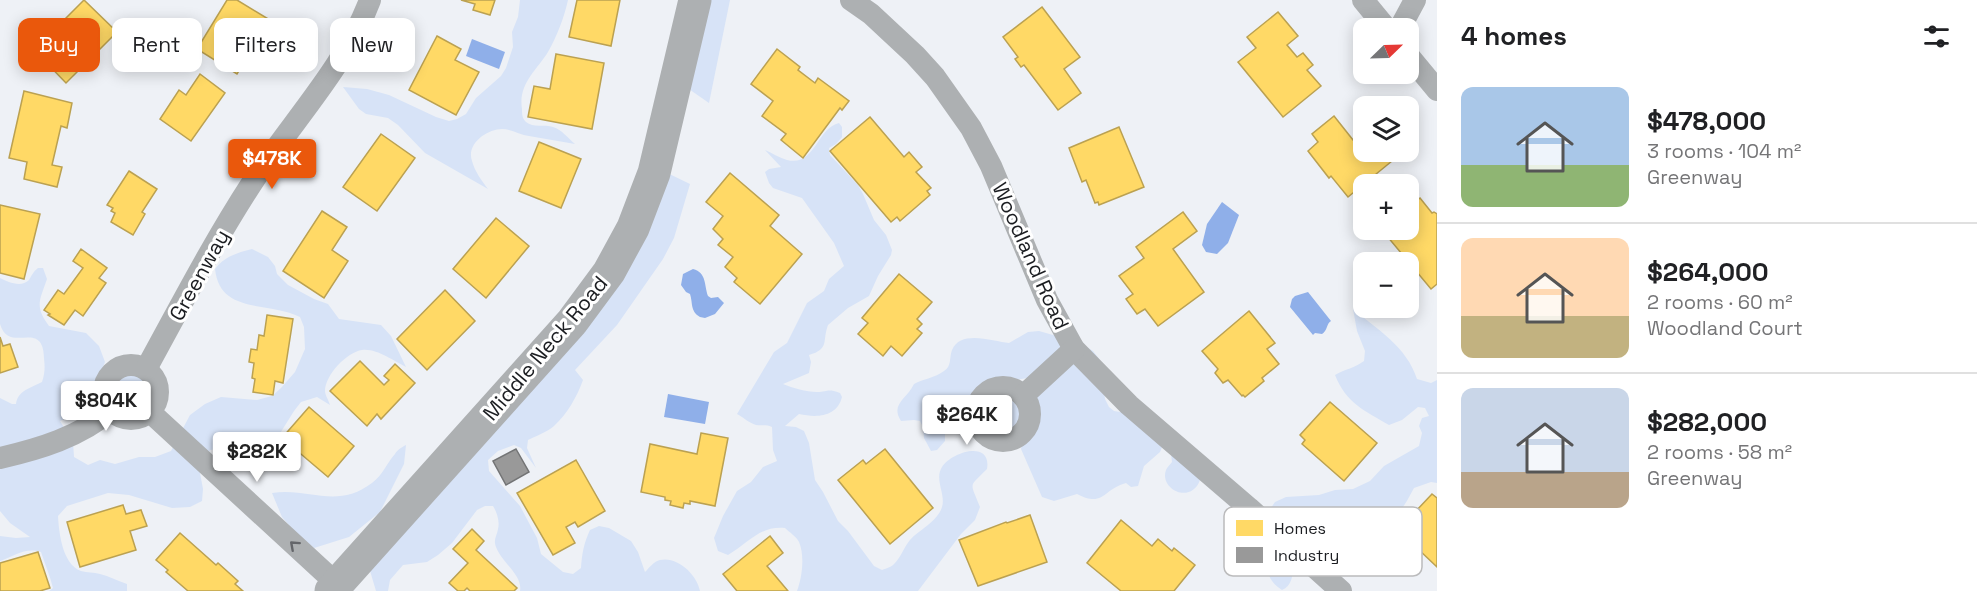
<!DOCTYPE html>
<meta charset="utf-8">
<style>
body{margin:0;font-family:"Space Grotesk",sans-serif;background:#f2f2f2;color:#202124;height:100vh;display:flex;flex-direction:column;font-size:22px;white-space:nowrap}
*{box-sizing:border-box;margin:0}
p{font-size:20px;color:#757577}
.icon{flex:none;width:33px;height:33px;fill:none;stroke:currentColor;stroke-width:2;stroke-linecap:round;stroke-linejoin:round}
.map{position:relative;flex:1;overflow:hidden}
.details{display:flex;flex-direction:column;background:#fff;width:540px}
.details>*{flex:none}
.hud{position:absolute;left:18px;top:18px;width:570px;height:54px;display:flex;gap:12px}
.needle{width:39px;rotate:67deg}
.buttons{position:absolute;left:1353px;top:18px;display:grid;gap:12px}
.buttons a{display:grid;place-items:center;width:66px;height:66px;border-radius:12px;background:#fff;box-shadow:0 3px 15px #0003;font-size:30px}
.price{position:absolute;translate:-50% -51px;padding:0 14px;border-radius:6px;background:#fff;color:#222;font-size:20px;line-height:39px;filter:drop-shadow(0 2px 3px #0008)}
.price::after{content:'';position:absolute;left:50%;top:36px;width:18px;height:14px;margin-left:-9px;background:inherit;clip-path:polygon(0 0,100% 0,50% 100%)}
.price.on{background:#ea580c;color:#fff}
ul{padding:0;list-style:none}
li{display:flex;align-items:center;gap:18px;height:150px;padding:0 24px}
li+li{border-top:2px solid #e0e0e0}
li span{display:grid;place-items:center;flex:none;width:168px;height:120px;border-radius:12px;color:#555}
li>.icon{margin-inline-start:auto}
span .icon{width:72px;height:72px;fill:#fffc;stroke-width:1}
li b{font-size:26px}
h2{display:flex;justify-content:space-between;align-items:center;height:72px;padding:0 24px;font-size:26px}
.pill{padding:0 21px;border-radius:12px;background:#fff;box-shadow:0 3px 15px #0003;font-size:21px;line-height:54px}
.pill.on{background:#ea580c;color:#fff}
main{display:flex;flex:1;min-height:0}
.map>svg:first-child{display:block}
</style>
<main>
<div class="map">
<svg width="1437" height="591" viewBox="0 0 1437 591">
<rect width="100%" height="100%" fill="#eef1f6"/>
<g fill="#d7e3f7">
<path d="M 520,0 L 568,0 C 564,18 557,36 548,52 C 536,71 518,84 522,109 C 522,114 522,118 526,122 C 533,128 545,124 553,127 C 562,130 568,138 575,144 C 560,141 544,139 529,136 C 520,135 511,129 502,129 C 487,129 466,144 472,161 C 475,172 482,181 488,189 L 425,153 L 398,125 L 388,118 L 366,114 L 359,109 L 343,87 L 367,89 L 389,95 L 436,117 L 449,121 L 457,119 L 466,114 L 476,98 L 501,76 L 506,68 L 513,47 L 512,32 L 518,17 Z"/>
<polygon points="695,0 730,0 709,103 676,80"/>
<path d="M 839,123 L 842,127 L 842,137 L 836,144 L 829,148 L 830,155 L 858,185 L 863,194 L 874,220 L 886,235 L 892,250 L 891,255 L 878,276 L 869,296 L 848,308 L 828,325 C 822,341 830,349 809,355 L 811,362 L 809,373 L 783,384 C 793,388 806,392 817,392 C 828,392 827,388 840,393 L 842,397 C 837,417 817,418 799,414 L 785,426 L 796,427 L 804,431 L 809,443 L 815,480 L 823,492 L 838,521 L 848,531 L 874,566 L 882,570 C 887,568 892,567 895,563 C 901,557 904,547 910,540 C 919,530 938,521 942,507 C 946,495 934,479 942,467 C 951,452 992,439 987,469 C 968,488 970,481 980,507 L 975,520 L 961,534 L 918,591 L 797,591 C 802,578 805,556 799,542 C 797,537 789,532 785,528 C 759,526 750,542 728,555 L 718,551 L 714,538 L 723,516 L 737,491 L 751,482 L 763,467 L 777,461 L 773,450 L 772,427 C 765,424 763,426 756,425 C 749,423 743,417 737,414 L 774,352 L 787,343 L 807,303 L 824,291 L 829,279 L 844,266 L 834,243 L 802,198 L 773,188 L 769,183 L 765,172 L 769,169 L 781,167 L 765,150 C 772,153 780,158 787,160 C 815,167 817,128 839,123 Z"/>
<path d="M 655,167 L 690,184 L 674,238 L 663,259 L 617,325 L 575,370 L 583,380 C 577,397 567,414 554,426 C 547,432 536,436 528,440 L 527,448 L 536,468 L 521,448 L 514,445 L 498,451 L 488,460 L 489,471 L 520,506 L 537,538 L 541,554 L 563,572 L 573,574 L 581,568 C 582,553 584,543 590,530 L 599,526 L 609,528 L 631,541 L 638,552 L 645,572 C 649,568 654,561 660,560 C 678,556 697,575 700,591 L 520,591 C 523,575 502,563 496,547 C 493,539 497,536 498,529 C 500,522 497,512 493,506 L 485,506 L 477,510 L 452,543 L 438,555 L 427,562 L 403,565 L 390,580 L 388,591 L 376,591 L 365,554 L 572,322 Z"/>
<path d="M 252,249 L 268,257 L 275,266 L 277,274 L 288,285 L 314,299 L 328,304 L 339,319 L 381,325 L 391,336 L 406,367 C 394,361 376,348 362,350 C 347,352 325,375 325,391 C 325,395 329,401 330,405 L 317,397 L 301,402 L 294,411 L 279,435 L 274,451 L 260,461 L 251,465 L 234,459 L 226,448 L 210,450 L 200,473 L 203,489 L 202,501 L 190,507 L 172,508 L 129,495 L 108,493 L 67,506 L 58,516 C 59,532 62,564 81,571 C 87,573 94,572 100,574 C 109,576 118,581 127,584 L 127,591 L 49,591 L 53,588 C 50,576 45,564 41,552 C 26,547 14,556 0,561 L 0,536 L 16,538 L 30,537 L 10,523 L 0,511 L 0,398 L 12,404 L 16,404 C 18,390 31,388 42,382 C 45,373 45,367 44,358 C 43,318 9,355 0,324 L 0,278 C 8,282 21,288 29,280 C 32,275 33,272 38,268 L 43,268 L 47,279 C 40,300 34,306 49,326 L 86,333 L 99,346 L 105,362 L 94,391 L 79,412 L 60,421 L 73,442 L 74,457 L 88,465 L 100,460 L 115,464 L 139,457 L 155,457 L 171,451 L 190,415 L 205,404 L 221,397 L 257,400 L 272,396 L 281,388 L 295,372 L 305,349 L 304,327 L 300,317 C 269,301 220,315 215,269 C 225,256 237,253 252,249 Z"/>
<path d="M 1353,309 C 1377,329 1407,347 1417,379 L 1431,383 L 1437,380 L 1437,483 L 1431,482 L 1414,488 C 1403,508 1399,519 1375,522 L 1382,545 L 1376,556 C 1357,561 1357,557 1339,555 C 1323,554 1308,561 1294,567 C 1292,576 1292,586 1282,590 C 1268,581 1267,572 1267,557 L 1276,550 L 1269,535 L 1268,512 L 1275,502 L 1286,497 L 1319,495 L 1335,490 L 1353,489 L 1370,481 L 1384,466 L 1419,446 L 1422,433 L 1419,426 L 1422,418 L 1429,416 L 1425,408 L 1418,407 L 1402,420 L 1389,425 C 1365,411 1346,403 1335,375 C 1345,369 1355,368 1364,361 L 1365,351 L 1357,331 Z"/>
<path d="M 1039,331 L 1053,335 L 1073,338 L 1093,351 L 1100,360 L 1105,399 L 1109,407 L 1114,411 L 1150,417 L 1200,480 C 1191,505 1159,489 1166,470 C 1167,467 1170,465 1172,462 L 1171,454 L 1163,445 L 1160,452 L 1144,466 L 1138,486 L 1131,487 L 1126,483 C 1103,489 1104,508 1077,494 L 1054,501 L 1042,497 L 1021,449 L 1023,438 C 1038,429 1035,406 1038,390 L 1027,378 L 993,384 L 982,391 L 945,428 L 945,441 L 937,450 L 931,451 L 924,438 L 923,427 L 920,421 L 914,420 L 901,421 C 890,404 907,399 914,384 C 923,379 935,378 944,371 C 952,366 949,358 952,350 C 961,329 994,342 1009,343 L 1028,332 Z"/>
<circle cx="131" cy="392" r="27"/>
<circle cx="1003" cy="414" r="27"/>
<path d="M 406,445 L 404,464 L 380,512 L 349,537 L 314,548 L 296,533 L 282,517 L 272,493 C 309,487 336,510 372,483 C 383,475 386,464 395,454 C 397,450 402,447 406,445 Z"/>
</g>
<g fill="#8fafe9">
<polygon points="472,39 505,52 499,69 466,56"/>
<polygon points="1222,202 1239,215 1228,243 1217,254 1206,252 1202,245 1207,224"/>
<path d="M 693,269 C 707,273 704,285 708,296 L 711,298 L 718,297 L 724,303 L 715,314 L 705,318 L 700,317 C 690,311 693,303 690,294 L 686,292 L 681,285 L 683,274 Z"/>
<path d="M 1308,292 L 1331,321 C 1326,324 1328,330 1322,334 L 1315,333 L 1313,335 L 1290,307 L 1292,299 L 1295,296 Z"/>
<polygon points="668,394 709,402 705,424 664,417"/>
</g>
<g fill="#ffd966" stroke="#bba151" stroke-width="1.5">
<polygon points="84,0 117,32 66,83 34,50"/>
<polygon points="227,0 237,0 270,20 237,74 197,49"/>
<polygon points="461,0 495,0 490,15 473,10 475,4"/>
<polygon points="577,0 620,0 611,46 569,37"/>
<polygon points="1042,7 1080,57 1064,69 1081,93 1058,110 1024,65 1021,67 1015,59 1018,57 1003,37"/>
<polygon points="1278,12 1298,36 1287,45 1297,57 1303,53 1313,65 1307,70 1321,86 1283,117 1238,62 1256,48 1247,37"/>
<polygon points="437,36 461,49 455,60 479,72 456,115 409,90"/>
<polygon points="777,49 800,67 798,70 815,83 818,78 849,101 842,110 840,108 803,158 781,140 786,134 762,116 773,101 751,84"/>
<polygon points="556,54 604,63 592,129 528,117 534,86 550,89"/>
<polygon points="200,74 225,93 191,141 160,119 179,90 186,95"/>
<polygon points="24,91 72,103 67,128 61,126 52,165 62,167 57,187 24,179 27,162 9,158"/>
<polygon points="1334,116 1361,150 1364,149 1364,152 1384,152 1392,161 1348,197 1331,176 1329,178 1308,151 1318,142 1312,134"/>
<polygon points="870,117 904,157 909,152 922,167 916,172 931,188 927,191 930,195 900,221 897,217 891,222 830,151"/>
<polygon points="1119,127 1144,187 1099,205 1098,202 1095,203 1086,180 1082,182 1069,148"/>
<polygon points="381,134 415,158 377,211 343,187"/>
<polygon points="539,142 581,159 561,208 519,191"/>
<polygon points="129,171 157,189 142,212 145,214 133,235 111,222 115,213 111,211 113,208 107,205"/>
<polygon points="730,173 779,215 770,226 802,254 760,304 734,282 737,278 725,267 733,257 718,245 723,239 713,229 723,216 706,202"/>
<polygon points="1420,198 1432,213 1434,212 1437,214 1437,284 1431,289 1382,230 1408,230 1408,208"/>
<polygon points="0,205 40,214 24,279 0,273"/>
<polygon points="322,211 347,227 332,250 348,261 324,298 283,271"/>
<polygon points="1183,212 1197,231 1173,249 1204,292 1158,326 1145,309 1137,314 1126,299 1133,294 1119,276 1144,258 1136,247"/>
<polygon points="496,218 529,246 486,298 453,269"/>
<polygon points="81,249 107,268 99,278 106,283 83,316 75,310 64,325 48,315 50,314 44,310 58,290 64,294 83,268 73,261"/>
<polygon points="899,274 932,302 917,319 922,324 917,329 922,333 902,356 891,346 883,356 858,334 868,323 862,318"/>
<polygon points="445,290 475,321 427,370 397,339"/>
<polygon points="1249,311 1275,343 1267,349 1279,364 1262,378 1264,381 1245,397 1243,395 1242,396 1228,380 1223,383 1215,373 1218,369 1202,351"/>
<polygon points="267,315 293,319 283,383 275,381 273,395 253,392 255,379 252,378 254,363 249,362 251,349 257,350 259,335 264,336"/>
<polygon points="0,337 3,346 10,344 18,367 0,373"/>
<polygon points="360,361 384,385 389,380 384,376 395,364 415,383 381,419 377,414 367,426 330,391"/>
<polygon points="1330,402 1377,443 1344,481 1302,444 1305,440 1300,435"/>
<polygon points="309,407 354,446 328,477 282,438"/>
<polygon points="701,433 728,438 715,506 690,501 690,504 684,503 683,508 670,505 671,501 665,500 665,497 641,492 650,444 697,454"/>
<polygon points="885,449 933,508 890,544 838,480 863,460 866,464"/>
<polygon points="576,460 605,511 578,527 575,522 566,527 575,543 553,555 517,493"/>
<polygon points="1432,494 1437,498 1437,567 1398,530"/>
<polygon points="123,505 126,514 141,510 147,526 130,531 136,550 80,567 67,522"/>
<polygon points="1030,515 1047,562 978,586 959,540 1006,522 1007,523"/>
<polygon points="1121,520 1152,546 1158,539 1172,551 1174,548 1195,565 1174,591 1121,591 1087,563"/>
<polygon points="472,529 484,541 476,550 517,588 514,591 470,591 467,588 464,591 458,591 449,583 468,563 453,549"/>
<polygon points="180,533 216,565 218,563 238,581 235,584 243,591 188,591 166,572 168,570 156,560"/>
<polygon points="770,536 783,553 767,566 788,591 737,591 723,574"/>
<polygon points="38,552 50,588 40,591 0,591 0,563"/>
</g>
<polygon fill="#999" stroke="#737475" stroke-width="1.5" points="516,449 529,472 506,485 493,461"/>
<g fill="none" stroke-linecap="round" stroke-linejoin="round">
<g stroke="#adb0b2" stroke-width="22">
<polyline points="851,0 871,14 915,55 935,77 971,128 991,166 1047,300 1074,349 1129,405 1249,508 1341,591"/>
<polyline points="1363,0 1386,28"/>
<polyline points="1400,28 1415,0"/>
<polyline points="1408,55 1437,90"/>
<circle cx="131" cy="392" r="27"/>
<path d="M 146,369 C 180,307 213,243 252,183 C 291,122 344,69 370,0"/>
<circle cx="1003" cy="414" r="27"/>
<polyline points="1023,396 1074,349"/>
<polyline points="150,412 337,584"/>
<path d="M 0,458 C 39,449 80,437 111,410"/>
</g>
<polyline stroke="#adb0b2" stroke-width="33" points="331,591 572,322 609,272 633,228 654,173 695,0"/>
</g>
<defs><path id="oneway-chevron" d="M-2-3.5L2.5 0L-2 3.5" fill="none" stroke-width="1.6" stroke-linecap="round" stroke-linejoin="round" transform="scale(1.5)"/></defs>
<use stroke="#64666a" href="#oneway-chevron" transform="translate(294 545) rotate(-138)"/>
<g text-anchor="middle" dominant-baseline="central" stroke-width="6" stroke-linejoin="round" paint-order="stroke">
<g font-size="21" fill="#1b1d21" stroke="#fff">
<text transform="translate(1031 256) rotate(66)">Woodland Road</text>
<text transform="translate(199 275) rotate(-61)">Greenway</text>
<text transform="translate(545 348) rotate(-50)">Middle Neck Road</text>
</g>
</g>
<rect x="1224" y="507" width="198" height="69" rx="9" fill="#fff" stroke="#bbbbbc" stroke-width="1.5"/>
<rect x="1236" y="520" width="27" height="16" fill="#ffd966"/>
<rect x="1236" y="547" width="27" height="16" fill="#999"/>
<g font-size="16" fill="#1b1d21">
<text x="1274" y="534">Homes</text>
<text x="1274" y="561">Industry</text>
</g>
</svg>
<div class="buttons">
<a><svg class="needle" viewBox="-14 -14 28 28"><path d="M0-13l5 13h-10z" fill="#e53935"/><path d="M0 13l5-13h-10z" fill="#757577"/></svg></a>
<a><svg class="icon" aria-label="layers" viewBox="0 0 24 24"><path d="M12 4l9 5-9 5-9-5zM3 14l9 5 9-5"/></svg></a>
<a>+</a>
<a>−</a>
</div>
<b class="price on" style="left:272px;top:190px">$478K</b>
<b class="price" style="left:106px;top:432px">$804K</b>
<b class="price" style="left:967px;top:446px">$264K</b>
<b class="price" style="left:257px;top:483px">$282K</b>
<div class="hud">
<a class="pill on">Buy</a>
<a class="pill">Rent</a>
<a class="pill">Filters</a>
<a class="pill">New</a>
</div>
</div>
<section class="details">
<h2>4 homes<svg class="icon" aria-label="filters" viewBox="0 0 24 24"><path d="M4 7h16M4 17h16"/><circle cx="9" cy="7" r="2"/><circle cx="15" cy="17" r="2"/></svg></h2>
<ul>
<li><span style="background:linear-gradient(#a9c7e8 65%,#8fb573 0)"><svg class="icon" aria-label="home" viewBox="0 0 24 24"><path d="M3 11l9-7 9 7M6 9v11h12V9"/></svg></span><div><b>$478,000</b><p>3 rooms · 104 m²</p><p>Greenway</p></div></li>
<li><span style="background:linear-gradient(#ffd9b3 65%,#c2b280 0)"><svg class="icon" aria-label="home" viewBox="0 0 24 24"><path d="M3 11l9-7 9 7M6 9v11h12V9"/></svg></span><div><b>$264,000</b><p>2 rooms · 60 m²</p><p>Woodland Court</p></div></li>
<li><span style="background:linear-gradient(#c9d6e8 70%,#b9a48a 0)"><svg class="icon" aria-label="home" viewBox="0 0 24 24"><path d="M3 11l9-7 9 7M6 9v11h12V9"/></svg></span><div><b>$282,000</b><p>2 rooms · 58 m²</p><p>Greenway</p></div></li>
</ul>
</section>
</main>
